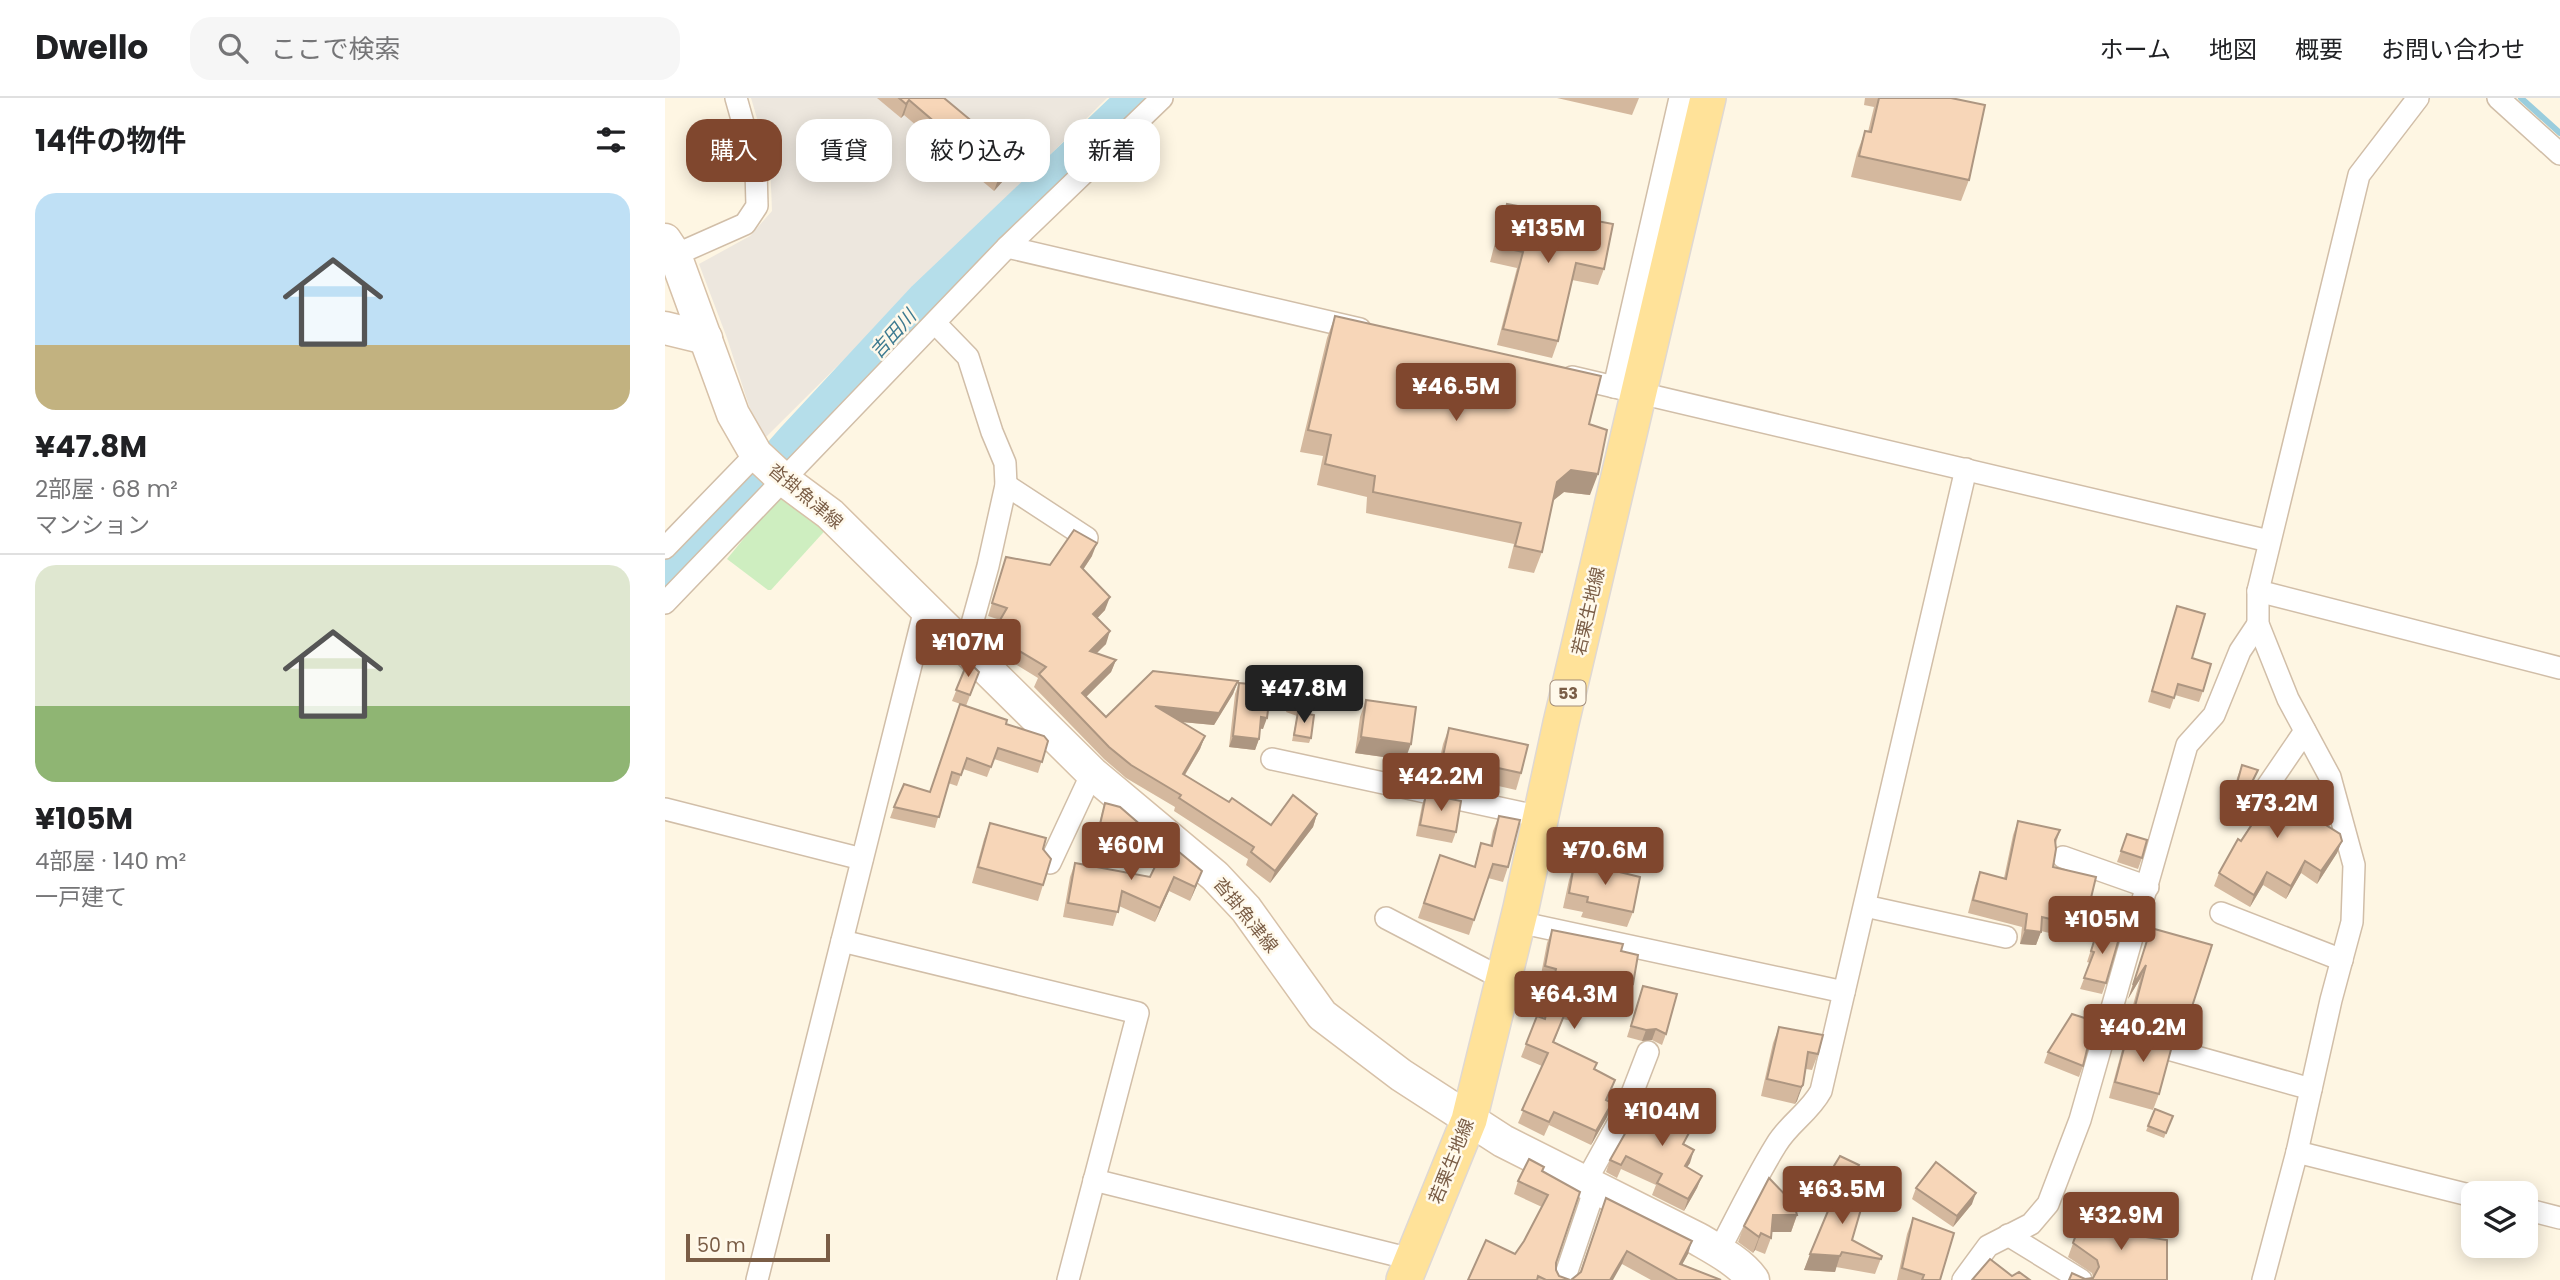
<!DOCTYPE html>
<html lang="ja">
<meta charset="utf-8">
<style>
body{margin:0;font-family:Poppins,"Noto Sans JP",sans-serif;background:#f6f6f6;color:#202124;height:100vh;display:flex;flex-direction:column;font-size:26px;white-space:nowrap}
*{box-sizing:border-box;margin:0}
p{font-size:23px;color:#757577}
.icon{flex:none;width:38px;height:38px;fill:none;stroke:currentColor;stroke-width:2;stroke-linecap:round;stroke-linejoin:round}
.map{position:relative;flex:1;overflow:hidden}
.drawer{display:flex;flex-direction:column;background:#fff;width:665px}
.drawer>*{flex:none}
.banner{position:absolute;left:21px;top:21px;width:665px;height:63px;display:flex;gap:14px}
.tools{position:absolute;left:1796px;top:1083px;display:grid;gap:14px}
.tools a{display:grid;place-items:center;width:77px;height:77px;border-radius:14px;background:#fff;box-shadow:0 4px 18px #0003;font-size:35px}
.scale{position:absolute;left:21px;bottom:18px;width:144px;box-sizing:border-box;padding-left:7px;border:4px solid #7a5d46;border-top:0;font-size:19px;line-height:24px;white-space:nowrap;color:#7a5d46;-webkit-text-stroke:5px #fff9eb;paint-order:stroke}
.price{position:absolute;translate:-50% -60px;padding:0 16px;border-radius:7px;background:#80472e;color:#fff;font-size:23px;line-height:46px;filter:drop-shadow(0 2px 4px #0008)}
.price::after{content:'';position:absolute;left:50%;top:42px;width:21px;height:16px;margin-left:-10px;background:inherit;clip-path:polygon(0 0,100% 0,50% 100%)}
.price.active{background:#222;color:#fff}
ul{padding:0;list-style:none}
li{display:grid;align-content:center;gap:14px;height:371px;padding:0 35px}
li+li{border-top:2px solid #e0e0e0}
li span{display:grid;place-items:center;height:217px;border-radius:21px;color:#555}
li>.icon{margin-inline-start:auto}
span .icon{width:126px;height:126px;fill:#fffc;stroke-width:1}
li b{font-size:30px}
h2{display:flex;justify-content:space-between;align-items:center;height:84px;padding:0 35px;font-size:30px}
.chip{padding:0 24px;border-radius:21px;background:#fff;box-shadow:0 4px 18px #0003;font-size:24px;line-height:63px}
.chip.active{background:#80472e;color:#fff}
header{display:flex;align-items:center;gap:42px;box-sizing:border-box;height:98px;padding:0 35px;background:#fff;border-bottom:2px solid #e0e0e0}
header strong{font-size:33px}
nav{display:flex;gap:38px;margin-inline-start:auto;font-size:24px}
.search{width:490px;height:63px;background:#f6f6f6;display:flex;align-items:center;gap:18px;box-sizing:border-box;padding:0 24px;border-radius:21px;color:#757577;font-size:26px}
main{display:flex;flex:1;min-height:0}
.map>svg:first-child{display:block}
</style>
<header>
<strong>Dwello</strong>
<div class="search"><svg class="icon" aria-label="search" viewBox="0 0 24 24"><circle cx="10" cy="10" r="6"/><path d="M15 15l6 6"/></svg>ここで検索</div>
<nav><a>ホーム</a><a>地図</a><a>概要</a><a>お問い合わせ</a></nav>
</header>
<main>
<section class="drawer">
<h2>14件の物件<svg class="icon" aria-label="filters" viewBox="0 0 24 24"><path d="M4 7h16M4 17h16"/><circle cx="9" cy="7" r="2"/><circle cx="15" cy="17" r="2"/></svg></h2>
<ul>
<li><span style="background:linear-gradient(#bfe0f5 70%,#c2b280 0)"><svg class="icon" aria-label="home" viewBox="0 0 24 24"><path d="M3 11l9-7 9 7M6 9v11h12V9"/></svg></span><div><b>¥47.8M</b><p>2部屋 · 68 m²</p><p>マンション</p></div></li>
<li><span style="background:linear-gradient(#dfe7d0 65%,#8fb573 0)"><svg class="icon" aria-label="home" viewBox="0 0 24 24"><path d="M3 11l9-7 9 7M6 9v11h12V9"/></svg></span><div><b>¥105M</b><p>4部屋 · 140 m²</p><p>一戸建て</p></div></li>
</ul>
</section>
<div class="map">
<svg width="1895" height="1182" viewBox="0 0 1895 1182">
<rect width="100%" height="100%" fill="#fef6e3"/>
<polygon fill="#ede7de" points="86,0 442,0 99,341 84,308 62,240 34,166 85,138 107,113 105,64"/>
<polygon fill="#ceeec0" points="116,395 166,426 106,492 103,492 62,461"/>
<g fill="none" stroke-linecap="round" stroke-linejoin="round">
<polyline stroke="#9acddd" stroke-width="6" points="1856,0 1895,35"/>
<polyline stroke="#b5deea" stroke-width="35" points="0,486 129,341 259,201 470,0"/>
<g stroke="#d1bea8" stroke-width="24">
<g id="minor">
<polyline points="1833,0 1895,56"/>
<polyline points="342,149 695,231"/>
<polyline points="10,157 80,126 92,108 91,71 71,0"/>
<polyline points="270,225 303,259 327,334 340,365 341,387 323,468 300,551"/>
<polyline points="907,279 1604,443"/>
<polyline points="949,289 1015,0"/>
<polyline points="341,387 422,440"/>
<polyline points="0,450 91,356"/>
<polyline points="1593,493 1895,570"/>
<polyline points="0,505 342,149 497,0"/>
<polyline points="607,661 876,719"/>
<polyline points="1595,699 1640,633"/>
<polyline points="0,711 197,761"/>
<polyline points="1398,759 1483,789"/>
<polyline points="385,765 427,675"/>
<polyline points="1200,808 1341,839"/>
<polyline points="1556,815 1677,862"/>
<polyline points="721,820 838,881"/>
<polyline points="853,824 1179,894"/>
<polyline points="177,843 473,915 403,1182"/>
<polyline points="1442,934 1646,991"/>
<polyline points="1632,1054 1808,1098"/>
<polyline points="429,1082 746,1161"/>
<polyline points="920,1085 961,1011 983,954"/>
<polyline points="1860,1111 1895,1120"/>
<polyline points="1343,1137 1416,1182"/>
<path d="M 1054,1153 C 1072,1118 1090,1081 1111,1047 C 1124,1025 1144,1015 1156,993 L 1301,371"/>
<polyline points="92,1182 260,511"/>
<polyline points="899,1182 930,1090"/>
<polyline points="1298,1182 1323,1148 1366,1126 1383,1106 1415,1022 1522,647 1549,617 1575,553 1593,526"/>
<polyline points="1598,1182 1632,1054 1666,902 1687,824 1689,767 1665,679 1623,601 1593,526 1593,493 1694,77 1753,0"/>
</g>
</g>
<g stroke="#d7c1a8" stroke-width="35">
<g id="secondary">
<path d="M 0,142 L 10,157 L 68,316 L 91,356 L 119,382 L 165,416 L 427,675 L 550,778 L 581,811 L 657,917 L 736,977 L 838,1043 L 1033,1141 C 1052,1152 1075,1164 1088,1182"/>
<polyline points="0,230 41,240"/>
</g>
</g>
<g stroke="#dfd8d3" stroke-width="38">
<polyline id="primary" points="739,1182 804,1022 856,810 896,625 1043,0"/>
</g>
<use href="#minor" stroke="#fff" stroke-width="21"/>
<use href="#secondary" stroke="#fff" stroke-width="32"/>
<use href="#primary" stroke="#ffe299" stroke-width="35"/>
</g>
<g fill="#d4b89e">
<polygon points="212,0 279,0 346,74 329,93 239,17 236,20"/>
<polygon points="892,0 974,0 967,17"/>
<polygon points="1200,0 1286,0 1304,82 1296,103 1186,79 1192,55 1200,33 1203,34 1209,9 1199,7"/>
<polygon points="842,106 939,171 933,187 907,182 893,243 887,260 832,247 852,170 825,164 836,122"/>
<polygon points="670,218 924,326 925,397 899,394 888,402 877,454 869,475 843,470 849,446 701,415 702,399 652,387 658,358 635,354 662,240"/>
<polygon points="427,458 418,472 440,512 432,520 441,546 431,555 451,562 446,574 421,599 441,619 573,583 568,596 549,627 516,624 540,638 535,651 520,677 564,704 606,727 652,716 648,729 605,785 581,767 583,761 509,713 510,709 461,680 439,661 369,589 373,580 332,555 323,546 328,534 335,522 323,518 341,459 385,467"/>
<polygon points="1512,508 1538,593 1534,604 1510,597 1505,611 1483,604"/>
<polygon points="303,563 314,574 301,608 287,603"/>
<polygon points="633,581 654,588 645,616 646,640 644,645 627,643 632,618 621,614"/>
<polygon points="574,585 598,631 595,630 594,641 590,652 564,649 570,596"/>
<polygon points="701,602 740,662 690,655 695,619"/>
<polygon points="341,626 383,643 373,675 329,661 322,679 298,671 292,688 283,685 270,730 225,720 229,709 265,694"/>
<polygon points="784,630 856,675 851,692 772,674 778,646"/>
<polygon points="1577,667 1592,697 1677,743 1672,755 1652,786 1636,775 1621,801 1598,787 1585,809 1549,788 1554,775 1591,719 1564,713 1572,680"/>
<polygon points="761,696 791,734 787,745 751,738 757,707"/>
<polygon points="440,705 476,731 493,741 486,762 429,749 437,714"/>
<polygon points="834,718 843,769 838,784 823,780 804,837 753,820 775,757 809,769 816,745 825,748 828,733"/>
<polygon points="1353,723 1395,732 1391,745 1388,769 1419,829 1414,842 1376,833 1371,847 1355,846 1357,829 1303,815 1310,788 1315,774 1339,780 1348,737"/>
<polygon points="325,725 378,751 378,787 373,803 307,785 319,741"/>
<polygon points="1462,736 1477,760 1473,771 1452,764"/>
<polygon points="502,744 532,787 525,803 504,793 490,824 454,808 448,828 398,819 405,779 410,765 485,779"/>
<polygon points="909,767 968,814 962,829 916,819 918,814 898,810 904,782"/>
<polygon points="1433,830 1441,885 1437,896 1415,891 1425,865 1422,864"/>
<polygon points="1486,830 1521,927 1516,941 1463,926 1475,881 1463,901"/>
<polygon points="887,832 956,853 968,886 963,900 920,891 916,910 911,924 898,921 889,944 930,972 945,995 942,1003 947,1005 942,1019 926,1047 884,1027 879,1038 853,1025 877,968 856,959 872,918 878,921 886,884 875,882 882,845"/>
<polygon points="978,888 1001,936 997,947 987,942 977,943 962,939"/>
<polygon points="1114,929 1153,956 1147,972 1141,971 1132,1003 1130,1006 1096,998 1108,945"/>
<polygon points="1463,935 1494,996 1488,1012 1444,1000 1457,952"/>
<polygon points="1383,954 1418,968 1414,979 1379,965"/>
<polygon points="1021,999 1011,1025 1020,1047 1025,1065 1022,1069 1037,1078 1032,1090 1019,1113 987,1097 991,1087 956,1071 952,1080 941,1074 945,1062 991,1028"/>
<polygon points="1490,1011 1508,1018 1499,1040 1481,1033"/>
<polygon points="1194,1067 1190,1078 1183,1091 1187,1142 1217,1158 1210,1176 1171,1169 1170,1174 1139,1172 1170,1097 1157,1092 1161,1081"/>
<polygon points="877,1074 915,1094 891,1165 891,1172 894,1178 905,1182 803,1182 850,1156 859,1143 877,1109 849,1096 853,1083"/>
<polygon points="1251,1090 1307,1106 1288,1129 1247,1101"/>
<polygon points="941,1100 1023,1156 1017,1166 1056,1182 986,1182 957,1166 915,1174"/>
<polygon points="1421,1110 1435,1125 1502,1182 1420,1181 1428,1179 1427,1175 1403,1159"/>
<polygon points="1132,1117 1126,1134 1106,1134 1106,1140 1100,1156 1090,1152 1088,1155 1073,1144 1079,1128"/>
<polygon points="1248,1120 1275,1182 1232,1182 1242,1136"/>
</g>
<g fill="#ad9681">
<polygon points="244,2 239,17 236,20 241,6"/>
<polygon points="351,60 346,74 329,93 334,79"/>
<polygon points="906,372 933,376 925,397 899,394 884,406 892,384"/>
<polygon points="432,445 427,458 411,482 416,469"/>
<polygon points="445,499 440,512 424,529 428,516"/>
<polygon points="445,533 441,546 421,566 425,553"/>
<polygon points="451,562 446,574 412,608 417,595"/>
<polygon points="573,583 568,596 549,627 485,621 490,608"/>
<polygon points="596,619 602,620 598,631 592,630"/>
<polygon points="540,638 535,651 513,688 518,676"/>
<polygon points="568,638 594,641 590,652 564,649"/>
<polygon points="696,639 746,646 740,662 690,655"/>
<polygon points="652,716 648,729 605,785 610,773"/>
<polygon points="1677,743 1672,755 1652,786 1656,773"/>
<polygon points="1640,763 1636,775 1621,801 1626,788"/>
<polygon points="537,773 532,787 525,803 530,789"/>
<polygon points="1602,774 1598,787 1585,809 1589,797"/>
<polygon points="509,779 504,793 490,824 495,810"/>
<polygon points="1360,832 1376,834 1371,847 1355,846"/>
<polygon points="1481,867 1475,881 1463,901 1468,887"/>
<polygon points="991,931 987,942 977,943 981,932"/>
<polygon points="1138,987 1132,1003 1130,1006 1136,989"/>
<polygon points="947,1005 942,1019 926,1047 931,1033"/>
<polygon points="1029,1052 1025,1065 1015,1080 1020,1068"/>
<polygon points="1194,1067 1190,1078 1178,1100 1182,1089"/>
<polygon points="1037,1078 1032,1090 1019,1113 1023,1101"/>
<polygon points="1311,1095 1307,1106 1288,1129 1292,1118"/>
<polygon points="1108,1117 1132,1117 1126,1134 1102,1134"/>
<polygon points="1096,1135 1090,1152 1088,1155 1094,1139"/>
<polygon points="1027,1143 1023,1156 1011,1178 1015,1166"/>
<polygon points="962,1153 957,1166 948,1182 945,1182"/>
<polygon points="1145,1156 1175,1158 1170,1174 1139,1172"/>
</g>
<g fill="#f7d6b8" stroke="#ad9681" stroke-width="2">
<polygon points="234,0 279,0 351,60 334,79 244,2 241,6"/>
<polygon points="1214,0 1286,0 1320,7 1304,82 1194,58 1200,33 1206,34"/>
<polygon points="842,106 948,126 939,171 911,165 893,243 838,231 858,154 831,148"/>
<polygon points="670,218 936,278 924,326 942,332 933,376 906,372 892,384 877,454 850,448 856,425 708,394 710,378 660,366 666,337 643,332"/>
<polygon points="409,432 432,445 416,469 445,499 428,516 445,533 425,553 451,562 417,595 441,619 488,573 573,583 554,615 490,608 540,638 518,676 564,704 567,700 606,727 628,697 652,716 610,773 586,754 589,749 514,700 516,697 466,667 444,649 374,576 381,569 336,542 328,534 342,510 327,505 341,459 385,467"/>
<polygon points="1512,508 1540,516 1527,560 1546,566 1538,593 1513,586 1509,600 1487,593"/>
<polygon points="303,563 314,574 305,597 291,592"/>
<polygon points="633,581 654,588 646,613 624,606"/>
<polygon points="574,585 606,588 602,620 596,619 594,641 568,638"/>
<polygon points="701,602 751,609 746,646 696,639"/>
<polygon points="295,606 342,622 341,626 379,638 383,643 377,664 333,650 326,669 302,660 296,677 287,674 274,719 229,709 239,686 265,694"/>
<polygon points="633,614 649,617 646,640 629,637"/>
<polygon points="784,630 863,647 856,675 778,658"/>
<polygon points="1577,667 1593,672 1586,686 1592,697 1599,700 1610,695 1675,736 1677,743 1656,773 1640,763 1626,788 1602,774 1589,797 1554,775 1573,741 1576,743 1599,708 1568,700"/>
<polygon points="761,696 796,703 791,734 755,727"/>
<polygon points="440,705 455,709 477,728 476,731 484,734 493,741 490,752 432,739"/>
<polygon points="834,718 855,722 843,769 828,766 809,822 759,805 775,757 810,769 816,745 827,748"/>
<polygon points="1353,723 1395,732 1390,742 1391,751 1388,769 1431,779 1419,829 1377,819 1376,834 1360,832 1362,816 1308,802 1315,774 1341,781"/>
<polygon points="325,725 381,740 378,751 386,761 378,787 313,769"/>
<polygon points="1462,736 1482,742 1477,760 1456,753"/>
<polygon points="502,744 537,773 530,789 509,779 495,810 457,793 453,814 403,805 410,765 485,779"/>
<polygon points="909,767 929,771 930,768 975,779 968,814 922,804 923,799 904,795"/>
<polygon points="1433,830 1455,837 1441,885 1419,880 1429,854 1426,853"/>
<polygon points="1486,830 1547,847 1521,927 1469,912 1481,867 1468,887"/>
<polygon points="887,832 958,846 956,853 973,857 968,886 922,877 916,910 903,908 888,944 932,965 929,971 950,982 941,1002 947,1005 931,1033 889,1014 884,1024 857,1012 883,955 861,946 872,918 880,921 891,871 880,868"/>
<polygon points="978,888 1012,896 1001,936 991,931 981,932 966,928"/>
<polygon points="1407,916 1429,923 1418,968 1383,954"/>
<polygon points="1114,929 1158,937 1153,956 1143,954 1138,987 1136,989 1102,981"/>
<polygon points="1463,935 1507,948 1494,996 1450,984"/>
<polygon points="1007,993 1021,999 1010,1024 1025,1033 1018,1046 1029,1052 1020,1068 1037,1078 1023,1101 992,1085 997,1076 961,1058 956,1067 945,1062 970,1018 991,1028"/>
<polygon points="1490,1011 1508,1018 1501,1035 1483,1028"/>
<polygon points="1175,1058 1194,1067 1182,1089 1161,1081"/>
<polygon points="864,1061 879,1069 877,1073 915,1094 891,1165 891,1172 894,1178 905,1182 881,1182 873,1178 872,1182 803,1182 821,1142 850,1156 859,1143 883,1097 853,1083"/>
<polygon points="1271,1064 1311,1095 1292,1118 1251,1090"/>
<polygon points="1104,1080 1129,1106 1132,1117 1108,1117 1106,1140 1096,1135 1094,1139 1079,1128"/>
<polygon points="1173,1089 1201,1094 1187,1142 1217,1158 1216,1161 1177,1154 1175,1158 1145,1156"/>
<polygon points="941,1100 1027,1143 1015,1166 1056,1182 1013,1182 962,1153 945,1182 906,1182 916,1174"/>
<polygon points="1421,1110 1438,1115 1435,1125 1481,1139 1502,1142 1502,1182 1404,1182 1407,1175 1420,1181 1428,1180 1434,1169 1432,1162 1408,1145"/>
<polygon points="1248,1120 1289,1135 1275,1182 1257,1182 1259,1177 1237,1170"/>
<polygon points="1325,1161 1347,1178 1354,1174 1365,1182 1307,1182"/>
</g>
<g text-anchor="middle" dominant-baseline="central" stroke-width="5" stroke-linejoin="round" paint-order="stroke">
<rect fill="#fff9eb" stroke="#a28c78" stroke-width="2" x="885.5" y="582.5" width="35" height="25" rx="5"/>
<g font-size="16" font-weight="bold" fill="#7a5d46">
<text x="903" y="595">53</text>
</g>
<g font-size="18" fill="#7a5d46" stroke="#fff9eb">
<text transform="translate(141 398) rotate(40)">沓掛魚津線</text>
<text transform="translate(923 513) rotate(-77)">若栗生地線</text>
<text transform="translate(581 817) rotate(51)">沓掛魚津線</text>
<text transform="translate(786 1063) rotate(-68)">若栗生地線</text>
</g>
<g font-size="19" font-style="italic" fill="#3d7a90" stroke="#fff9eb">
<text transform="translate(228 236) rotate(-48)">吉田川</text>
</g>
</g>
</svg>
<div class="tools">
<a><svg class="icon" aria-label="layers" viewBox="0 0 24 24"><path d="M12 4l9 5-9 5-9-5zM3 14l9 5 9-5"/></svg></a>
</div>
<div class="scale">50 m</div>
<b class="price" style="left:883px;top:167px">¥135M</b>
<b class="price" style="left:791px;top:325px">¥46.5M</b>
<b class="price" style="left:303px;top:581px">¥107M</b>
<b class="price active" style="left:639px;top:627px">¥47.8M</b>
<b class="price" style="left:776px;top:715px">¥42.2M</b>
<b class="price" style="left:1612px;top:742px">¥73.2M</b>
<b class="price" style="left:466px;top:784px">¥60M</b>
<b class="price" style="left:940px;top:789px">¥70.6M</b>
<b class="price" style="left:1437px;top:858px">¥105M</b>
<b class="price" style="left:909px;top:933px">¥64.3M</b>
<b class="price" style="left:1478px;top:966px">¥40.2M</b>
<b class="price" style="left:997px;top:1050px">¥104M</b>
<b class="price" style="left:1177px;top:1128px">¥63.5M</b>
<b class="price" style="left:1456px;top:1154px">¥32.9M</b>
<div class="banner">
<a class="chip active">購入</a>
<a class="chip">賃貸</a>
<a class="chip">絞り込み</a>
<a class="chip">新着</a>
</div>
</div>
</main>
